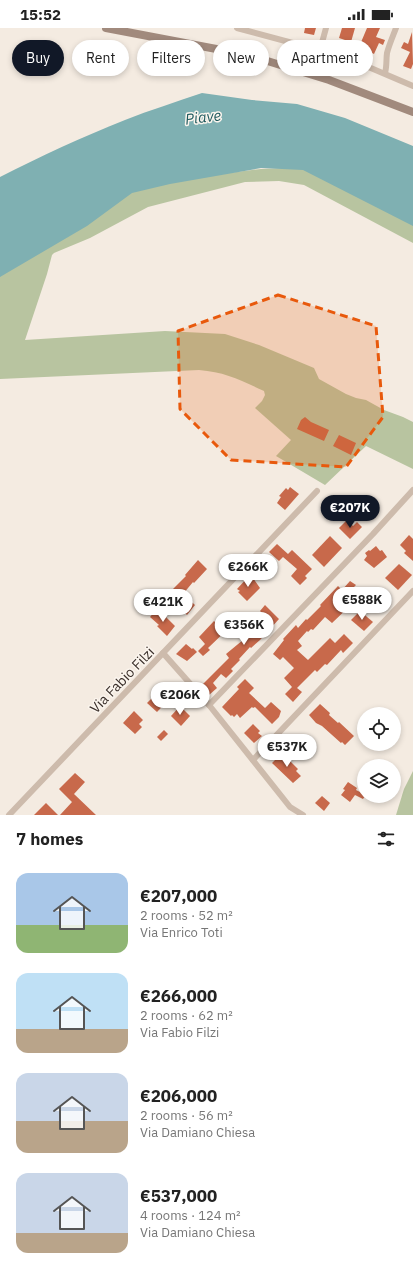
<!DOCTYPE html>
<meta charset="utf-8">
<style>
body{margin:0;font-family:"IBM Plex Sans",sans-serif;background:#f6f6f6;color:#222;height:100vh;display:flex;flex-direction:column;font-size:15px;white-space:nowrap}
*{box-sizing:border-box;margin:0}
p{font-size:13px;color:#767676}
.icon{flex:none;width:22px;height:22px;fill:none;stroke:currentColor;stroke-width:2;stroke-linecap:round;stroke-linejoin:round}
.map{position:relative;height:787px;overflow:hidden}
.drawer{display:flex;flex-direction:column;background:#fff;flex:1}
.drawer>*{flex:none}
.top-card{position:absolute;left:12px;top:12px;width:389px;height:36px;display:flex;gap:8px}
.tools{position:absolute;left:357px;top:679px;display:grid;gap:8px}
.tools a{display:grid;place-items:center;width:44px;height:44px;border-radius:50%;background:#fff;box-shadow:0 2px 6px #0003;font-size:20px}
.price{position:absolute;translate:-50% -34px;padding:0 9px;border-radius:14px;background:#fff;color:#222;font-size:13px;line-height:26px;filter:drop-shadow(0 1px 2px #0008)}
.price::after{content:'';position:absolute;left:50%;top:24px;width:12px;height:9px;margin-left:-6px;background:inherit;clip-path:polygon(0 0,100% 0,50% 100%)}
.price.selected{background:#111827;color:#fff}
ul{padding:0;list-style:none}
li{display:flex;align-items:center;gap:12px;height:100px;padding:0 16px}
li span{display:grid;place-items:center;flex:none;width:112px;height:80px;border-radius:12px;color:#555}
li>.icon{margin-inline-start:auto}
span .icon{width:48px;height:48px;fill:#fffc;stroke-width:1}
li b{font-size:17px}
h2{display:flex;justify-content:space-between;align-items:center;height:48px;padding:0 16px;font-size:17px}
.tag{padding:0 14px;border-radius:18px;background:#fff;box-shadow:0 2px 6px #0003;font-size:14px;line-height:36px}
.tag.selected{background:#111827;color:#fff}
.status{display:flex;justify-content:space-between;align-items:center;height:28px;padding:0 20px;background:#fff;direction:ltr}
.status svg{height:11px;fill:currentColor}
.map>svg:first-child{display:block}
</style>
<div class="status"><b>15:52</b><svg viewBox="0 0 49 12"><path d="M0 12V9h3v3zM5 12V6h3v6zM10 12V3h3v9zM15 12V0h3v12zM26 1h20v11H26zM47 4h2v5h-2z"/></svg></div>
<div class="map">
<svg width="413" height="787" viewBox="0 0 413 787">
<rect width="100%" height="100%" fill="#f4ebe1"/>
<g fill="#b8c4a0">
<path d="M 285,140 L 308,141 L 413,188 L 413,215 L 304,157 L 279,153 L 245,154 L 148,179 L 90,210 L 54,225 L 52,227 L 47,246 L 25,312 L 165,303 L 225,306 L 259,317 L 314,340 L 319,351 L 346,366 L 356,370 L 366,372 L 384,382 L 403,389 L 413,394 L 413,441 L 366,418 L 325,457 L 276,428 L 291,412 L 255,380 L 262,373 L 265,367 L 264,363 C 240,352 225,344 199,342 L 0,351 L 0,240 L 110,166 L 212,147 L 261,141 Z"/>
<polygon points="413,743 413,787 396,787 404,761"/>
</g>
<path fill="#7fb0b2" d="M 202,65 L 252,72 L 297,76 L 345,90 L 413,118 L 413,198 L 303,142 L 261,140 L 170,156 L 132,165 L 87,198 L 0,249 L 0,149 C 41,128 82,109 125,92 C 150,82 176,74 202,65 Z"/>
<g fill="#c8694b">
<polygon points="305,0 316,0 314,7 304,5"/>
<polygon points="342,0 355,0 351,14 339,10"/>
<polygon points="367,0 380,0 376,9 385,12 383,17 379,15 374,26 359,19"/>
<polygon points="412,4 413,36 411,41 403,38 410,24 401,20 404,14 408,16"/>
<polygon points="305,389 311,394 329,402 324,413 297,401 301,392"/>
<polygon points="339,407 356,415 351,427 333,418"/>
<polygon points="290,459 299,466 285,482 277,475 281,469 279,468 286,460 288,462"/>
<polygon points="347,492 353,498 357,494 362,499 350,511 339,500"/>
<polygon points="409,507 413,511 413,533 404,525 406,523 400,517"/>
<polygon points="330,508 342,520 324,539 312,527"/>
<polygon points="277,516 288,526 292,522 312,541 305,548 307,550 300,557 291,548 297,541 283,529 279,533 269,524"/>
<polygon points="376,518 380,523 382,522 387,529 374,540 364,532 367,528 365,525 369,522 370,523"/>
<polygon points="198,532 207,541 194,555 193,554 183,566 195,577 187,587 167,567 186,548 185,547"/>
<polygon points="399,536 412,547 398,562 385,550"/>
<polygon points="249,548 252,551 253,550 260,560 247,573 238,564 240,563 237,561"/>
<polygon points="350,553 356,557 352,561 354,563 350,566 362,578 358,582 352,576 332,595 325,589 313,602 311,601 308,604 307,603 298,613 302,618 297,622 308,632 330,610 335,615 344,606 353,615 343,625 341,622 327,637 325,636 317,644 315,642 297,660 302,664 293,674 285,666 292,659 284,650 294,640 283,629 280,632 273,626 284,612 283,611 296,597 298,600 306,591 307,592 321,578 320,577 338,558 342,562"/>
<polygon points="378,560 386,566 385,568 386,569 376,580 374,579 373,580 365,574"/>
<polygon points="265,577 279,591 260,612 251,620 250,619 239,631 240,632 231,641 233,643 226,650 221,646 213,655 217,660 209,667 201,658 229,630 226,626 243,612 242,611 248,605 242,600 247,594 250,597 262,585 260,583"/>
<polygon points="156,582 165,590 166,589 175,598 167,608 157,598 159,597 150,589"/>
<polygon points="360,583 373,594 364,603 351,592"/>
<polygon points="223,591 230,599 208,620 210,622 203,628 198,623 205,616 199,609 214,593 217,596"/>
<polygon points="186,616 192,621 193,620 197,624 187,633 176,626"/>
<polygon points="245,651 254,660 249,665 265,680 271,674 281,683 279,689 272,696 255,679 253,680 252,679 240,690 237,686 234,689 232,687 231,688 222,679 239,661 237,659"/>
<polygon points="167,655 176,664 157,684 147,675"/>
<polygon points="320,676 330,685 329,687 338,695 339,694 354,708 345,717 342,714 341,715 322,698 316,695 309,687"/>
<polygon points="180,678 190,688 181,698 171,688"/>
<polygon points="134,683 143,692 139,696 142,699 135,706 123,695"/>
<polygon points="253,696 260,703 258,705 262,708 254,715 244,705"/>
<polygon points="164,702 168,706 161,713 157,709"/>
<polygon points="282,725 298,741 296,743 301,748 293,755 272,735"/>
<polygon points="75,745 85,754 74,766 96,787 60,787 72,774 59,761"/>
<polygon points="348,754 357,760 356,762 364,766 365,768 363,771 355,767 350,774 341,767 345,762 343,761"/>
<polygon points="322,768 330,775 324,783 315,775"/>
<polygon points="46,775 58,787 34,787"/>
</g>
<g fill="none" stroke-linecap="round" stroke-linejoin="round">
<g stroke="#cdbbac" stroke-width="6">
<polyline points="237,0 345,29 413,58"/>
<polyline points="320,22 326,0"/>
<path d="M 385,45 C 387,38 386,32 387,25 C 389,17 393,8 396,0"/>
<polyline points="163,625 209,677 290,779 303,787"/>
<polyline points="209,677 373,506 413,462"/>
<polyline points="253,732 413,563"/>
<polyline points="9,787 317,463"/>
</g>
<polyline stroke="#a18a7d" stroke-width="8" points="106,0 248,27 329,52 413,84"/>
</g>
<path fill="#e8590c" fill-opacity="0.2" stroke="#e8590c" stroke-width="3" stroke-dasharray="8 5" stroke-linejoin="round" d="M 278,267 L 376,298 L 383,389 L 346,439 L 231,432 L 180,381 L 178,303 Z"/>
<g text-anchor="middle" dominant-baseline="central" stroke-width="3" stroke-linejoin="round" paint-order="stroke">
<g font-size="14" fill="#3b302b" stroke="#fbf5ee">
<text transform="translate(122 652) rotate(-46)">Via Fabio Filzi</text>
</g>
<g font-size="15" font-style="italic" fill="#1f5a5e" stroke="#fbf5ee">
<text transform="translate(203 89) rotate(-7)">Piave</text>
</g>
</g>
</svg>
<div class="tools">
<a><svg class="icon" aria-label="locate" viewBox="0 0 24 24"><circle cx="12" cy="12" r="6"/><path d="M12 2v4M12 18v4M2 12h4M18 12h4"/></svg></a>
<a><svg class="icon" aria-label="layers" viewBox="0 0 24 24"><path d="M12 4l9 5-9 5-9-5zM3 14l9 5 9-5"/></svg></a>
</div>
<b class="price selected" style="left:350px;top:501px">€207K</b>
<b class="price" style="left:248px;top:560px">€266K</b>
<b class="price" style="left:362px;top:593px">€588K</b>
<b class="price" style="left:163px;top:595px">€421K</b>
<b class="price" style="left:244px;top:618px">€356K</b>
<b class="price" style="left:180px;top:688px">€206K</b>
<b class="price" style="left:287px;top:740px">€537K</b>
<div class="top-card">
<a class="tag selected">Buy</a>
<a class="tag">Rent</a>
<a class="tag">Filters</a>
<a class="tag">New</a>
<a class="tag">Apartment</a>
</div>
</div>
<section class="drawer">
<h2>7 homes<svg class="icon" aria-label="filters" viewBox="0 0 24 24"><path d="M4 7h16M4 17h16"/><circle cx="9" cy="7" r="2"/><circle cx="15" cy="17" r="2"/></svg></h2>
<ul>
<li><span style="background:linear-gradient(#a9c7e8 65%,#8fb573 0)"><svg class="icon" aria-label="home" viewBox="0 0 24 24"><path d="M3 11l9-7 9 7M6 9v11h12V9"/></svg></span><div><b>€207,000</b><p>2 rooms · 52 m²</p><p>Via Enrico Toti</p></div></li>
<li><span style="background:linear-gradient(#bfe0f5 70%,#b9a48a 0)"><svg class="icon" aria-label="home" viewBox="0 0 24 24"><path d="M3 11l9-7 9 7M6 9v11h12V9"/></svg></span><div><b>€266,000</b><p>2 rooms · 62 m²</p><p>Via Fabio Filzi</p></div></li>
<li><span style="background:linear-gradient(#c9d6e8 60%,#b9a48a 0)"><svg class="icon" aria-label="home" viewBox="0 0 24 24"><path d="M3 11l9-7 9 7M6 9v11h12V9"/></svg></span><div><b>€206,000</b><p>2 rooms · 56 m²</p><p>Via Damiano Chiesa</p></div></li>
<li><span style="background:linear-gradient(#c9d6e8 75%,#b9a48a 0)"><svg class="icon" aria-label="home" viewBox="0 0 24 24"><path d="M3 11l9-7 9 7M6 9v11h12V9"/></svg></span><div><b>€537,000</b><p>4 rooms · 124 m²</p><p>Via Damiano Chiesa</p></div></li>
</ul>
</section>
